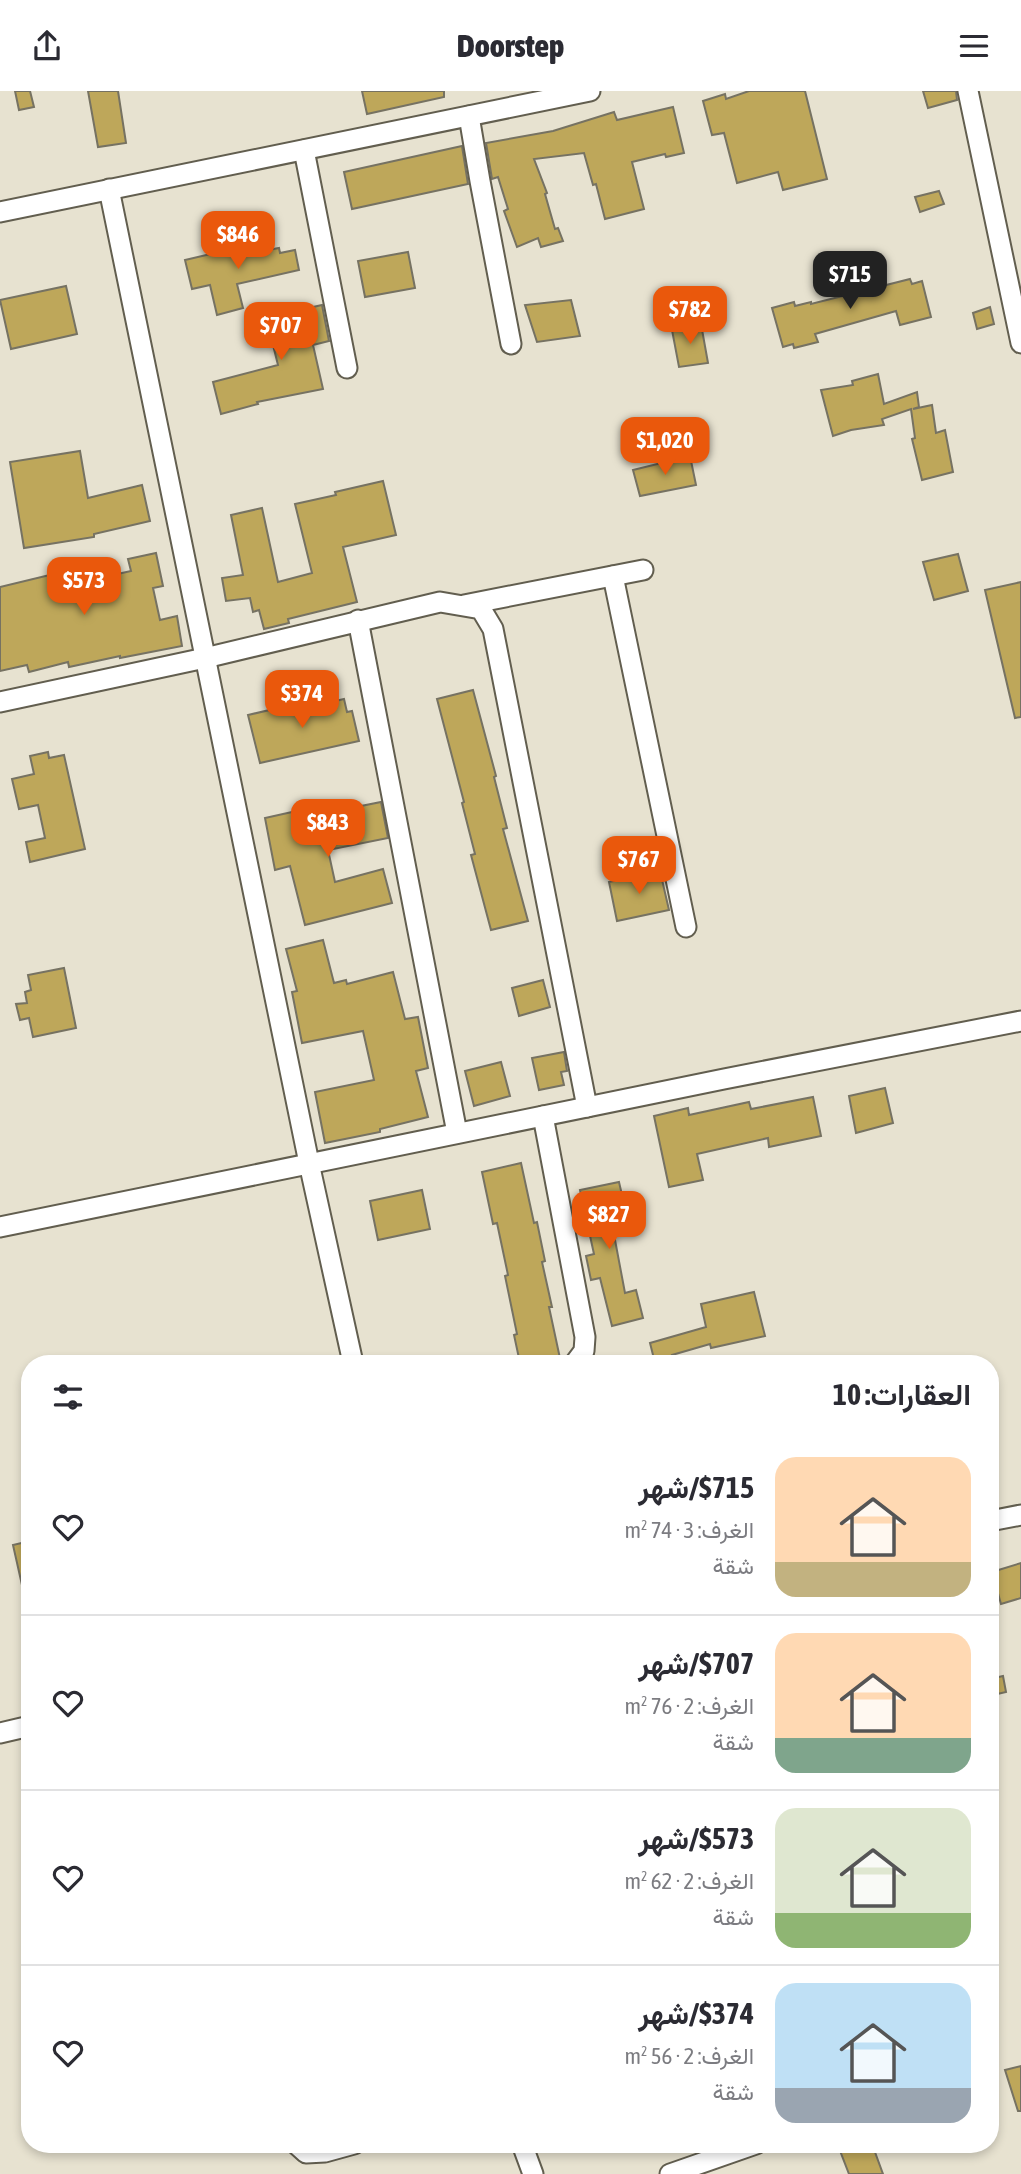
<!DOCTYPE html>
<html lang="ar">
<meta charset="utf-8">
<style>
body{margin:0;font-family:"Asap Condensed",Vazirmatn,sans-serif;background:#f7f7f7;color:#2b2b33;direction:rtl;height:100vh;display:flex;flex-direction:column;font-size:26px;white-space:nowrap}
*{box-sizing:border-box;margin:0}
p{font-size:23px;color:#7c7c81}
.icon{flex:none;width:38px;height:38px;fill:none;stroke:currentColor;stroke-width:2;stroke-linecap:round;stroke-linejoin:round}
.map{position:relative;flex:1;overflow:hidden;direction:ltr}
.sheet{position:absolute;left:21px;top:1264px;width:978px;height:798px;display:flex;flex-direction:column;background:#fff;border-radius:28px;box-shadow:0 4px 10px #0003;direction:rtl}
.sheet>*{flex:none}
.price{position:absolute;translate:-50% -60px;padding:0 16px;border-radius:14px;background:#ea580c;color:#fff;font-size:23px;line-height:46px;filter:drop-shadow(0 2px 4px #0008)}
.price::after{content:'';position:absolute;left:50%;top:42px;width:21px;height:16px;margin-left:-10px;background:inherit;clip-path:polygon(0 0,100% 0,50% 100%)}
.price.selected{background:#222;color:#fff}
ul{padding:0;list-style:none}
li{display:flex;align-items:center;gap:21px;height:175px;padding:0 28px}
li+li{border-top:2px solid #e1e1e2}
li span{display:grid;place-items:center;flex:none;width:196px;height:140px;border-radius:21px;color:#555}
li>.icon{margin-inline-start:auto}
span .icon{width:84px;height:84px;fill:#fffc;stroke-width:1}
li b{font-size:30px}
h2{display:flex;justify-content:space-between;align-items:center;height:84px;padding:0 28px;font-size:30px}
header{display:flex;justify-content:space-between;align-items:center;height:91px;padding:0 28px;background:#fff;font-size:32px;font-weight:800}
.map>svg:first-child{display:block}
</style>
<header><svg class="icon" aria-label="menu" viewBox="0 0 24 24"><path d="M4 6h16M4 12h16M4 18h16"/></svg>Doorstep<svg class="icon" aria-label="share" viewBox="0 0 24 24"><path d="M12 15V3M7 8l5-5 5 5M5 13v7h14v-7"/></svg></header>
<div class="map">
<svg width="1021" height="2083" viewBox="0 0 1021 2083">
<rect width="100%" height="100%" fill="#e7e2d0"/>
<g fill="#bea75a" stroke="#767262" stroke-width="2">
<polygon points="15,0 30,0 34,16 19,19"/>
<polygon points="88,0 118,0 126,52 98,56"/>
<polygon points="362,0 444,0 444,6 367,23"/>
<polygon points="749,0 805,0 827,88 783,99 778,81 737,92 724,42 712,44 703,10 725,3 726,8"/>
<polygon points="923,0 956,0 957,9 928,17"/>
<polygon points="673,16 684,62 666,66 665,63 632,71 644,118 605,128 596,93 593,94 584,62 534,68 547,102 545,103 555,138 558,137 563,150 541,156 538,147 517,156 504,120 508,118 498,86 492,88 486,52 553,40 614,21 617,29"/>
<polygon points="462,55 468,93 352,118 344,81"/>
<polygon points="939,100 944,113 920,121 915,106"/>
<polygon points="266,150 268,159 279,157 280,162 295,159 299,179 237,193 243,217 217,224 210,194 192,198 185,169"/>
<polygon points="408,161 415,197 365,206 358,170"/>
<polygon points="910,188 912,193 922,190 931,226 900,234 896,220 815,243 818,251 794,257 793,253 783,256 772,217 794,211 795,215 811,211 811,213"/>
<polygon points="66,195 77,243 11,258 0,209"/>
<polygon points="571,209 580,245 537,251 525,214"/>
<polygon points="322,214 329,250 313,254 323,298 257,311 258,313 221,323 213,291 278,274 265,222 294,215 295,220"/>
<polygon points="990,216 994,233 977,238 973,222"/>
<polygon points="701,233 708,272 679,276 672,239"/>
<polygon points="878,283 884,313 917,301 919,316 913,318 932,314 936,342 945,339 953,381 922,389 912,348 915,347 911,318 882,328 884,334 851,339 833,345 821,299 853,294 852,290"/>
<polygon points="80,360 88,407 142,394 150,430 94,443 94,446 24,457 10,371"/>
<polygon points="690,365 696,394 640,405 633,379"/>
<polygon points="383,390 396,444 343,456 357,511 288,528 289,532 264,538 259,519 253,521 250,507 226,510 222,487 243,484 231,424 262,417 278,491 312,482 295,413 336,404 335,401"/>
<polygon points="156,462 163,495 153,497 160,529 177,525 182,555 120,567 120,565 69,576 68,571 29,581 27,574 0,580 0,496 95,473 101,473 104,486 131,480 128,468"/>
<polygon points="958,463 968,500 934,509 923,471"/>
<polygon points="1021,491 1021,626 1015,627 985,499"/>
<polygon points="473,599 496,685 494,686 507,737 503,738 528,830 491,839 471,764 475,763 462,712 464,711 437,608"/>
<polygon points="344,608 347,621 352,620 359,650 260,672 248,624 304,611 305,617"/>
<polygon points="48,661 49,667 64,664 85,758 30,771 26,751 45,747 38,714 19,718 12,688 34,683 30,665"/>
<polygon points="381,711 388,747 328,759 335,791 383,778 392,812 305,834 290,775 275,779 265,727 319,715 321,723"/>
<polygon points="660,780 669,819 617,830 609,791"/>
<polygon points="323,849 334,892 346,889 347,893 393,881 405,928 418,926 428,977 416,980 428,1026 380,1038 380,1041 325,1052 315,1001 374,989 363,940 302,952 292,901 297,900 286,858"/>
<polygon points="64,877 76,937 33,946 29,927 20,929 16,913 27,912 25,901 31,899 28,884"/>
<polygon points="543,889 550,916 519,925 512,897"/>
<polygon points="564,961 567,980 561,981 564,994 539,999 532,967"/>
<polygon points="501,971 510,1005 474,1015 465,980"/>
<polygon points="885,997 893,1032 856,1042 849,1005"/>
<polygon points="813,1006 821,1045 769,1056 768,1047 697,1063 703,1089 669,1096 654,1025 688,1017 689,1024 749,1011 751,1018"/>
<polygon points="521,1072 534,1132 537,1131 545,1170 542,1171 552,1216 549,1216 561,1272 520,1272 514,1244 517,1243 505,1185 508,1184 497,1132 493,1133 482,1081"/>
<polygon points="619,1091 628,1130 612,1133 625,1202 636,1199 643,1227 612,1235 600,1187 591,1189 586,1165 594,1163 580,1099"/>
<polygon points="422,1099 430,1138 378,1149 370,1110"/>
<polygon points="754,1201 765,1245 711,1257 710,1253 672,1264 674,1272 655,1272 650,1252 706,1236 701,1213"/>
<polygon points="30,1450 30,1503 24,1503 13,1454"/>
<polygon points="1021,1472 1021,1507 1001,1513 992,1481"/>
<polygon points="1003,1585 1006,1601 993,1604 990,1588"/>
<polygon points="1021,1975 1021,2020 1018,2020 1005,1979"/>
<polygon points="850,2053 872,2053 883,2083 849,2083 839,2057"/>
</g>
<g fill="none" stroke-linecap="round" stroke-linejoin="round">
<g stroke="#625e4f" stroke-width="23">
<g id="street">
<polyline points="968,0 1021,252"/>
<polyline points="469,25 480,90 511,253"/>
<polyline points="304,59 347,277"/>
<polyline points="109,98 309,1072 353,1272"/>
<polyline points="0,121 590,0"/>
<polyline points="613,485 686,836"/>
<polyline points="464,514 643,479"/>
<polyline points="358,529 457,1042"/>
<polyline points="0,611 205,567 440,511 481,518 493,538 587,1016"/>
<polyline points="543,1025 585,1246 584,1260 575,1272"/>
<polyline points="0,1136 724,988 1021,930"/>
<polyline points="990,1430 1021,1424"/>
<polyline points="0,1642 30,1635"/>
<polyline points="296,2053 306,2062 325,2061 354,2053"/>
<polyline points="522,2053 533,2083"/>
<polyline points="670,2083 756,2053"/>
</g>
</g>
<use href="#street" stroke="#fff" stroke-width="19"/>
</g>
</svg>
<b class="price" style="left:238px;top:180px">$846</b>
<b class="price selected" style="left:850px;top:220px">$715</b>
<b class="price" style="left:690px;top:255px">$782</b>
<b class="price" style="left:281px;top:271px">$707</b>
<b class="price" style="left:665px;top:386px">$1,020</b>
<b class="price" style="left:84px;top:526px">$573</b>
<b class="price" style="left:302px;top:639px">$374</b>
<b class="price" style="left:328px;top:768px">$843</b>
<b class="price" style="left:639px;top:805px">$767</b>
<b class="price" style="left:609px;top:1160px">$827</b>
<section class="sheet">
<h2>العقارات: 10<svg class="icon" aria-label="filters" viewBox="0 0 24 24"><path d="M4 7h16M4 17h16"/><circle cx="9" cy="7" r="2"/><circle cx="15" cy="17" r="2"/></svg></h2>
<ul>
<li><span style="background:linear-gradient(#ffd9b3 75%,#c2b280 0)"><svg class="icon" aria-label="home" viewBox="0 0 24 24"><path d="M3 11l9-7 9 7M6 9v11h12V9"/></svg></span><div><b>$715/شهر</b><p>الغرف: 3 · 74 m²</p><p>شقة</p></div><svg class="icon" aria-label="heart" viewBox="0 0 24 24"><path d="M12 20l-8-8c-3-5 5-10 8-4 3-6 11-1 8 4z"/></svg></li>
<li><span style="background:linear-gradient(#ffd9b3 75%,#7fa58c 0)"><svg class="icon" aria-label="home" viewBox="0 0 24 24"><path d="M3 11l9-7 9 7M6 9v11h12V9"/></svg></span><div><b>$707/شهر</b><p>الغرف: 2 · 76 m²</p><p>شقة</p></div><svg class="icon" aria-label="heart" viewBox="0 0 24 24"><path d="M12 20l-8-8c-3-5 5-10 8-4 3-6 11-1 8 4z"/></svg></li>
<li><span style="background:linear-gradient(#dfe7d0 75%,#8fb573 0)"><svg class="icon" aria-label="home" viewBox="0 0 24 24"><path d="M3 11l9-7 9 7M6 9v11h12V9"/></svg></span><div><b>$573/شهر</b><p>الغرف: 2 · 62 m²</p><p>شقة</p></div><svg class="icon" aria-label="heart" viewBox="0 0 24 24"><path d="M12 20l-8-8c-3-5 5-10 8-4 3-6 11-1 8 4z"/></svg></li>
<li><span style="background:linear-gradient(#bfe0f5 75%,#9aa5b1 0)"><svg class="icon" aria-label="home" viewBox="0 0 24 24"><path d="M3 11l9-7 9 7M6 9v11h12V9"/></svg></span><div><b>$374/شهر</b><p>الغرف: 2 · 56 m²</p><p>شقة</p></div><svg class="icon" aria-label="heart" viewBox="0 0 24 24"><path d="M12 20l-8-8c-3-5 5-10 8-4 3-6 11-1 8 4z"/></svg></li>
</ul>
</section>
</div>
